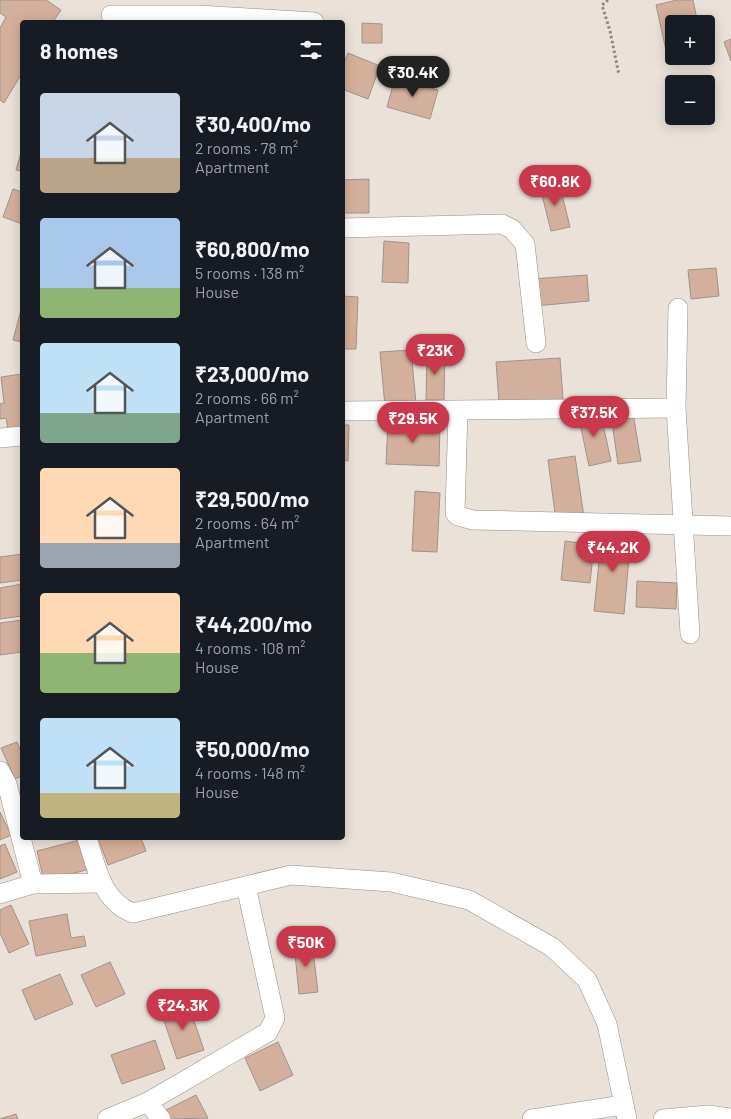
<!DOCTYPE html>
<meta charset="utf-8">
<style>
body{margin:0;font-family:Barlow,sans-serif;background:#20242c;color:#f1f3f6;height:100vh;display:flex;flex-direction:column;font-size:19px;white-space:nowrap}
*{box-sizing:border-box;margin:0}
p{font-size:16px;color:#9ea1a6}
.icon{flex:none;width:28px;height:28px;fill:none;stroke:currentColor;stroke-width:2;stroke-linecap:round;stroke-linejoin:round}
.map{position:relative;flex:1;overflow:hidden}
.sheet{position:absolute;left:20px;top:20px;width:325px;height:820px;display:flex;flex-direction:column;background:#171b24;border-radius:5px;box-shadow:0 2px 12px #0003}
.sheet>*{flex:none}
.controls{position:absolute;left:665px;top:15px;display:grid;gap:10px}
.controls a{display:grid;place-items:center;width:50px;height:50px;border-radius:5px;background:#171b24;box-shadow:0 2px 12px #0003;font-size:25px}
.price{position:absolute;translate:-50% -42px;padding:0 11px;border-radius:18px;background:#c9394b;color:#fff;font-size:16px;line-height:32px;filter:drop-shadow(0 1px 2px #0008)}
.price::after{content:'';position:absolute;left:50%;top:30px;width:15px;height:11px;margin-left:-8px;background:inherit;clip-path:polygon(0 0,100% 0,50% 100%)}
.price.active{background:#222;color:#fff}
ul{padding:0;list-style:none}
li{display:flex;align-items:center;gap:15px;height:125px;padding:0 20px}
li span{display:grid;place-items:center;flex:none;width:140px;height:100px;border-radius:5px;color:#555}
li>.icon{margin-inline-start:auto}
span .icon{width:60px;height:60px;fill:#fffc;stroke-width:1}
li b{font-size:21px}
h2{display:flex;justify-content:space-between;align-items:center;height:60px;padding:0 20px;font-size:21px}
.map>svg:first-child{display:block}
</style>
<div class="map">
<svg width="731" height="1119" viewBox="0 0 731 1119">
<rect width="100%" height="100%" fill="#eae2d9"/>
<g fill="#d3b09b" stroke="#9d938e">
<polygon points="0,0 46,0 61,10 53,22 22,22 22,73 4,103 0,100 0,28 6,17 0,13"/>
<polygon points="677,0 693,0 698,24 674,24 674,56 703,56 669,64 656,5"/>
<polygon points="362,23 382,24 382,43 362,43"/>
<polygon points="731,39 731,61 724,42"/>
<polygon points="348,53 380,66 368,99 342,89 342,68"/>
<polygon points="395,78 438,90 430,119 387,107"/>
<polygon points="22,149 22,171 16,170"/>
<polygon points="369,179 369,213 342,213 342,180"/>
<polygon points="559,182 570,227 551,231 540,187"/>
<polygon points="13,189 22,192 22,224 3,217"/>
<polygon points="384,241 409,243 408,283 382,282"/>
<polygon points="716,268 719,296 691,299 688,270"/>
<polygon points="587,275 589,301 535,306 532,279"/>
<polygon points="342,296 358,297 356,349 342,349"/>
<polygon points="22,306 22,342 13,340"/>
<polygon points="411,350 416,403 385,406 380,352"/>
<polygon points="427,352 445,353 444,400 426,400"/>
<polygon points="560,358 563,399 499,403 496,362"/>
<polygon points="22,374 22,429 8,430 6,418 0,419 0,404 4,403 1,377"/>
<polygon points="600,410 611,461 589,466 578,414"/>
<polygon points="633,413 641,461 618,464 611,416"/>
<polygon points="388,421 440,424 439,466 386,464"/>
<polygon points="342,425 349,425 348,461 342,460"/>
<polygon points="575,456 584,517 556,521 548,460"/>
<polygon points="415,491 440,493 437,552 412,551"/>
<polygon points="602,533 631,535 624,614 594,611"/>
<polygon points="565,541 594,545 590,583 561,580"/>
<polygon points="22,554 22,580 0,583 0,557"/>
<polygon points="637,581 677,583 676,609 636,607"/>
<polygon points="22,584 22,616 0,619 0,588"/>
<polygon points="22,620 22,652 0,655 0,623"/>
<polygon points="17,742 22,754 22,776 15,779 1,748"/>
<polygon points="0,812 11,835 0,840"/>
<polygon points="87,838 94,868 44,881 37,851"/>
<polygon points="98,838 141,838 146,851 108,865"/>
<polygon points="5,844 17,872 0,879 0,846"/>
<polygon points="11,905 29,944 9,953 0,933 0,910"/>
<polygon points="67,914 71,938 84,936 86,946 36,956 29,921"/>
<polygon points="312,942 318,992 299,994 294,944"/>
<polygon points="110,962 125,994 96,1007 81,975"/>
<polygon points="60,974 73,1004 35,1020 22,990"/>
<polygon points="188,1003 204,1050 177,1059 161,1012"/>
<polygon points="155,1040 165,1069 122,1084 111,1055"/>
<polygon points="278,1042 293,1075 260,1091 245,1058"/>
<polygon points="196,1095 208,1118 171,1119 166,1110"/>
<polygon points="16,1114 18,1119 0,1119"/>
</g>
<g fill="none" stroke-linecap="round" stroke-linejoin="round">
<g stroke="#968f87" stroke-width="20">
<g id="street">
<polyline points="111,15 199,15 314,22"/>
<polyline points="342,228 502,224 512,229 525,244 536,343"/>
<polyline points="678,308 676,408 690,634"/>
<polyline points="342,411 676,408"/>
<polyline points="458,411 455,513 458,516 473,520 731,526"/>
<polyline points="0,438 22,436"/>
<polyline points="0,771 7,784 33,884"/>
<path d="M 87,838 C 96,866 102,902 133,913 L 291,875 L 391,882 L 469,900 L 552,947 L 587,980 L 607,1024 L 627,1119"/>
<polyline points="0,894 33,884 102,883"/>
<polyline points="148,1102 161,1119"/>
<polyline points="107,1119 148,1102 268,1032 275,1018 246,886"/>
<polyline points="532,1119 623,1105"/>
<polyline points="663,1119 708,1115 731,1118"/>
</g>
</g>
<polyline stroke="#8d8781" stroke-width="3" stroke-dasharray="2.5 2.5" stroke-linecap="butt" points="608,0 602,5 610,31 619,75"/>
<use href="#street" stroke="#fff" stroke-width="19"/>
</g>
</svg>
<div class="controls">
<a>+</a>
<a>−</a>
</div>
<b class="price active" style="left:413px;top:98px">₹30.4K</b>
<b class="price" style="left:555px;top:207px">₹60.8K</b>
<b class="price" style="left:435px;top:376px">₹23K</b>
<b class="price" style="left:594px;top:438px">₹37.5K</b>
<b class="price" style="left:413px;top:444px">₹29.5K</b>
<b class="price" style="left:613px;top:573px">₹44.2K</b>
<b class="price" style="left:306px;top:968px">₹50K</b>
<b class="price" style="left:183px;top:1031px">₹24.3K</b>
<section class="sheet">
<h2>8 homes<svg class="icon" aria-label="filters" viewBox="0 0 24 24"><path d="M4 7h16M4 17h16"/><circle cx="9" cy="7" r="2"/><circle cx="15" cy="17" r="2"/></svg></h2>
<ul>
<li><span style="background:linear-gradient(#c9d6e8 65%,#b9a48a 0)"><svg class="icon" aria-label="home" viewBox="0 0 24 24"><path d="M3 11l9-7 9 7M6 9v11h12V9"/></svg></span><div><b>₹30,400/mo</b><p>2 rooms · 78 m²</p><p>Apartment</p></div></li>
<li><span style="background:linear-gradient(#a9c7e8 70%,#8fb573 0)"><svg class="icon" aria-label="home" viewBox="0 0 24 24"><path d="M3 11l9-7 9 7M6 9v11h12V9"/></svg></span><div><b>₹60,800/mo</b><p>5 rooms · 138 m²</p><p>House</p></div></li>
<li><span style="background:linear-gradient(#bfe0f5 70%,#7fa58c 0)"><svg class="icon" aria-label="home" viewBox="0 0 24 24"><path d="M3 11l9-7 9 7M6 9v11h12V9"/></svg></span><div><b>₹23,000/mo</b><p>2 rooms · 66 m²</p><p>Apartment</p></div></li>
<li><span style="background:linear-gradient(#ffd9b3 75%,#9aa5b1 0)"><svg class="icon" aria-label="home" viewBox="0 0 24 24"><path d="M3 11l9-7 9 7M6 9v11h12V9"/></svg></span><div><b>₹29,500/mo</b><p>2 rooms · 64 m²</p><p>Apartment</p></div></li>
<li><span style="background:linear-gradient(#ffd9b3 60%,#8fb573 0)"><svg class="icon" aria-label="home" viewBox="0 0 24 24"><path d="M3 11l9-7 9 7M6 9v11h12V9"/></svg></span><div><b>₹44,200/mo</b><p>4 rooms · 108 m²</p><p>House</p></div></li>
<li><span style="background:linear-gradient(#bfe0f5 75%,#c2b280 0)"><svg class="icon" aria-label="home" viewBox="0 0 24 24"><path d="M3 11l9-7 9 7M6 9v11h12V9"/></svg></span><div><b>₹50,000/mo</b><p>4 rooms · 148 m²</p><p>House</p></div></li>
</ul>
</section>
</div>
